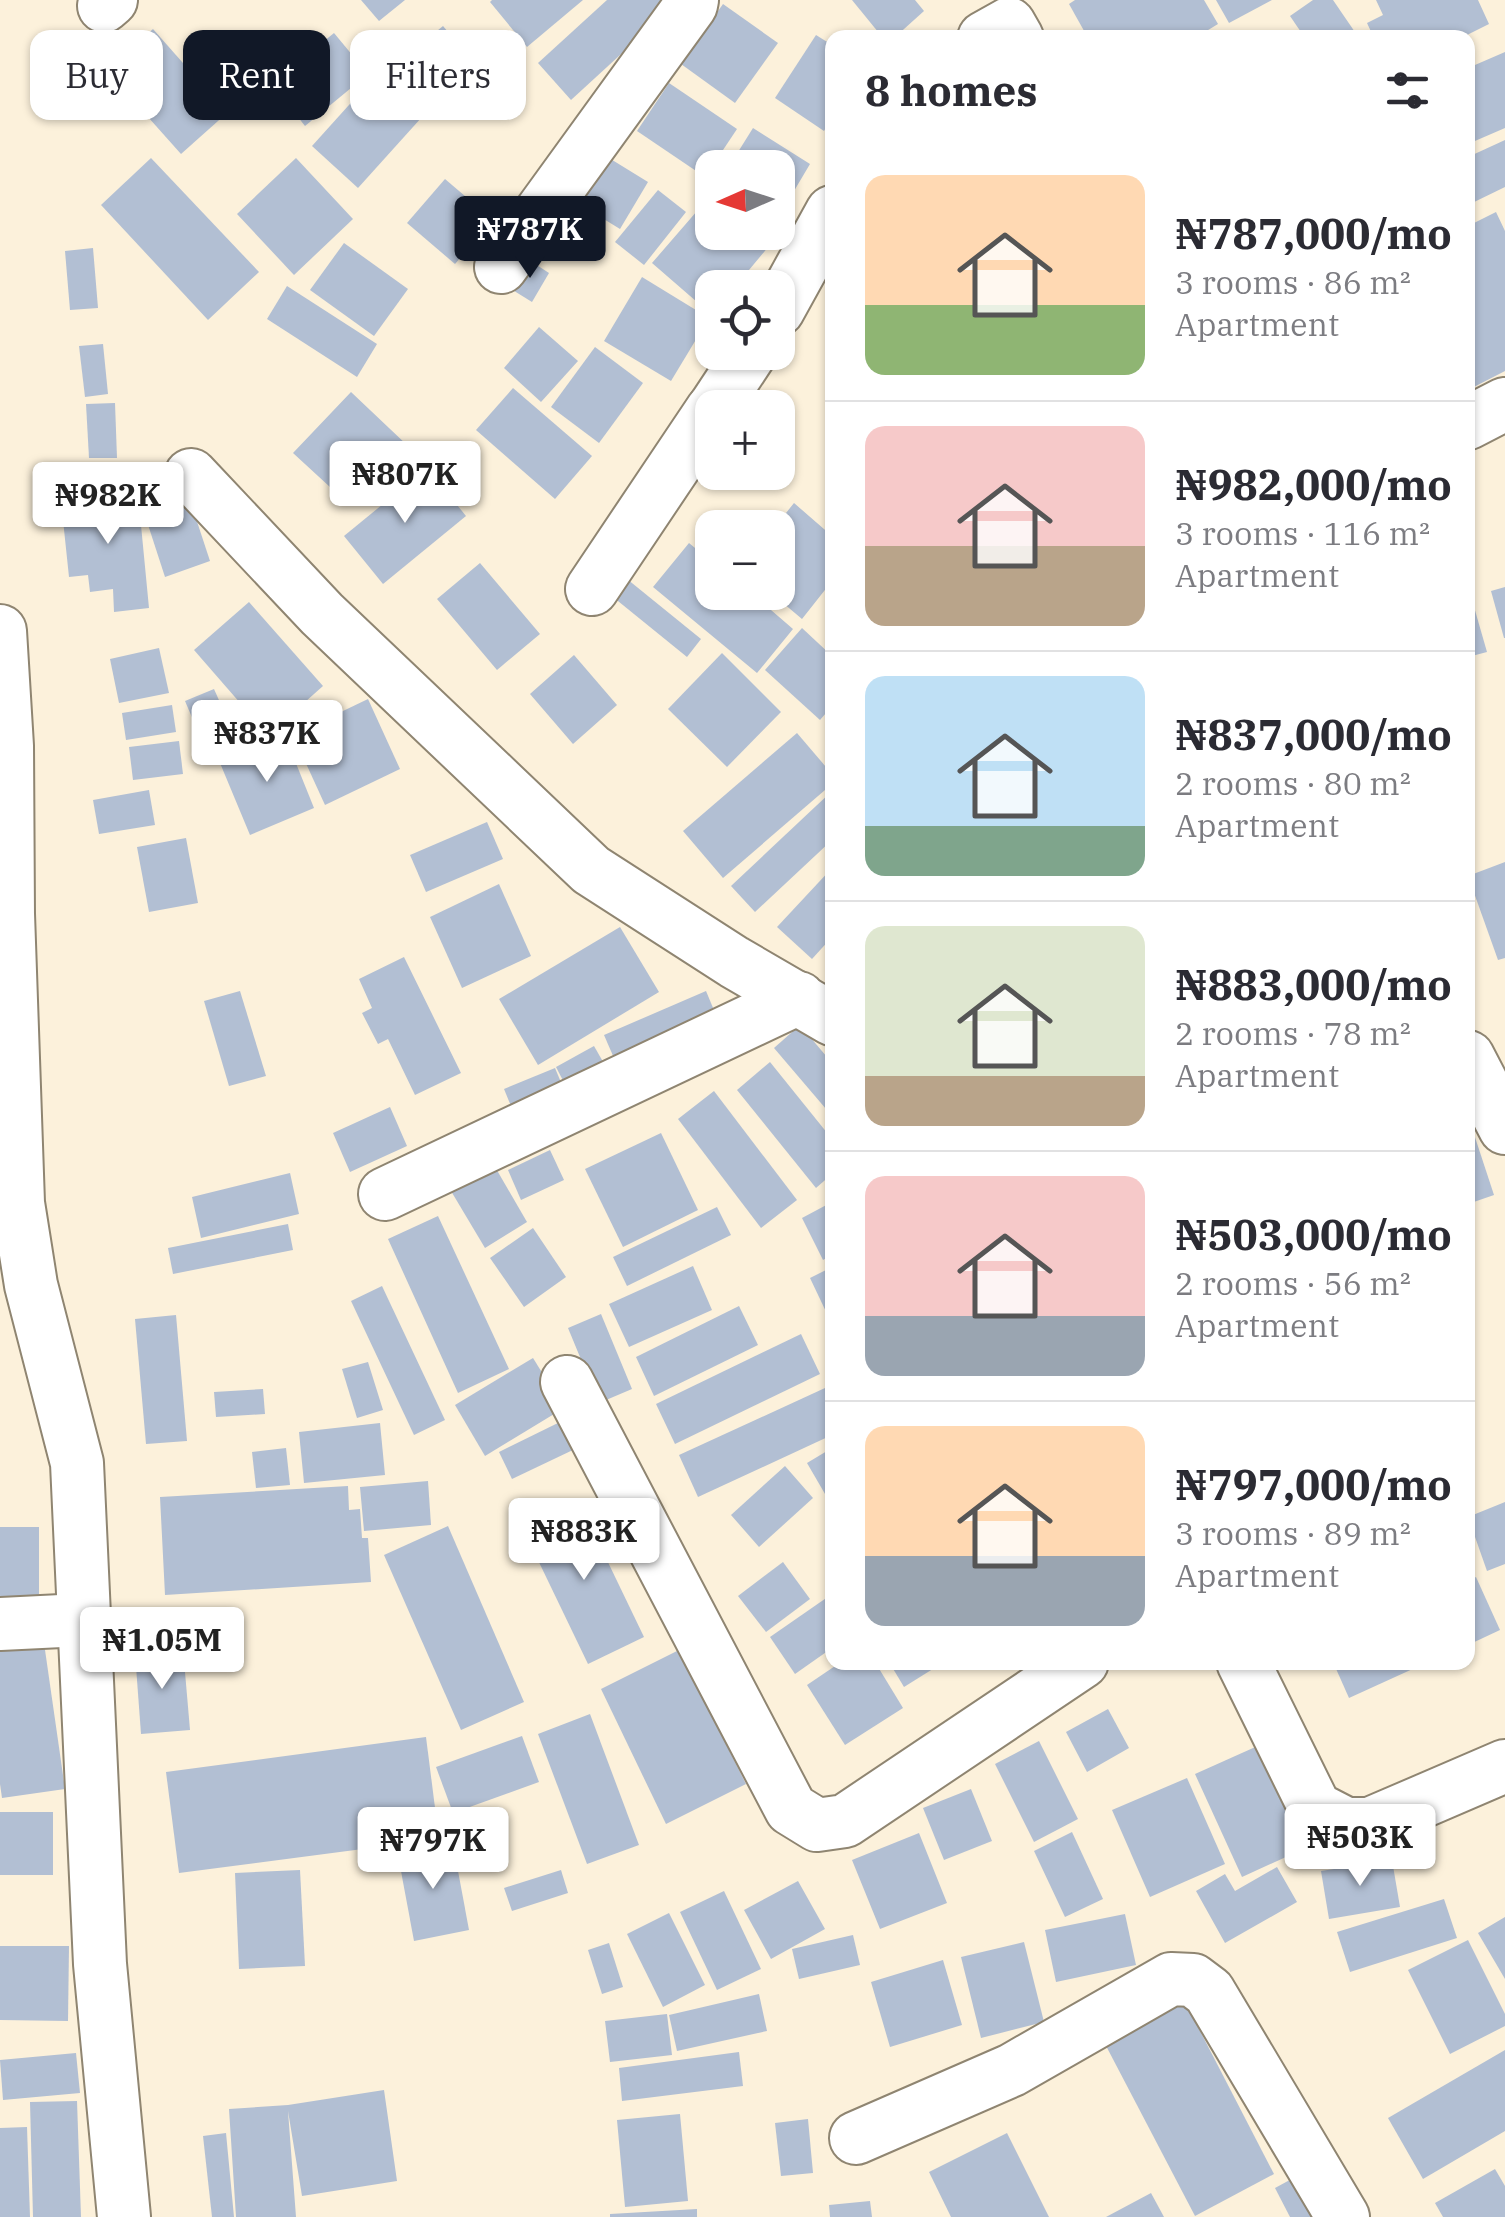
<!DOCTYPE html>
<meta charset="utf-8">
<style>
body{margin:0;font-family:"IBM Plex Serif",serif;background:#f2f2f3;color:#2b2b33;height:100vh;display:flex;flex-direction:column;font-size:38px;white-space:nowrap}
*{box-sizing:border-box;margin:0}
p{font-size:32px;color:#7c7c81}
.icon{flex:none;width:55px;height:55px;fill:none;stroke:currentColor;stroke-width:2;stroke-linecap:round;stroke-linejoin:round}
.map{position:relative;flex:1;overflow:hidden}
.details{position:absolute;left:825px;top:30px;width:650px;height:1640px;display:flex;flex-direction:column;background:#fff;border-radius:20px;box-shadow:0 2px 8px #0004}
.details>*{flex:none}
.guide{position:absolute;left:30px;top:30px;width:645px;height:90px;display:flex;gap:20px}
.needle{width:65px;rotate:267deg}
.buttons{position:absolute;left:695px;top:150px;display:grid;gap:20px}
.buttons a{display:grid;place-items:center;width:100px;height:100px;border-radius:20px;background:#fff;box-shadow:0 2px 8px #0004;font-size:50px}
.price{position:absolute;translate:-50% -85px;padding:0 22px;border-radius:10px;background:#fff;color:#222;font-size:32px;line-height:65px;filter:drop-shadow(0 2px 5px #0008)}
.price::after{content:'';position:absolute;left:50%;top:60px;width:30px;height:22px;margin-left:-15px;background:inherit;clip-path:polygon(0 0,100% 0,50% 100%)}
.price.selected{background:#111827;color:#fff}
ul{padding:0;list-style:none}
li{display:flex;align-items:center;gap:30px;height:250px;padding:0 40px}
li+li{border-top:2px solid #e1e1e2}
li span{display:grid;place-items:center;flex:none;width:280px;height:200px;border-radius:20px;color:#555}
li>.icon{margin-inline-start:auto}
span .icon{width:120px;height:120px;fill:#fffc;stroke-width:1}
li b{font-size:42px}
h2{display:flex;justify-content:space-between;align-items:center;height:120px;padding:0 40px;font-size:42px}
.chip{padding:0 35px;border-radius:20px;background:#fff;box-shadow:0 2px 8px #0004;font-size:35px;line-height:90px}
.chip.selected{background:#111827;color:#fff}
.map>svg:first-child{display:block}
</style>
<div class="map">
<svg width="1505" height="2217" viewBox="0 0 1505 2217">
<rect width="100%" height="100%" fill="#fcf1db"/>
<g fill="#b2bfd3">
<polygon points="361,0 405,0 379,21"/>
<polygon points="492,0 583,0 527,47 490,2"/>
<polygon points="607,0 680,0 571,100 538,63"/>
<polygon points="852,0 915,0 924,11 894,38 883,38"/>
<polygon points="1075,0 1204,0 1218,24 1195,38 1088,38 1069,4"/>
<polygon points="1216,0 1272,0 1229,23"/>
<polygon points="1313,0 1333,0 1359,38 1305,38 1290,16"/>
<polygon points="1376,0 1478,0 1489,24 1461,38 1374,38 1367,23 1383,15"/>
<polygon points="723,4 778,43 735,103 681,64"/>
<polygon points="443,26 476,65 428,106 395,66"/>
<polygon points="153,29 227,113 181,154 107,71"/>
<polygon points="334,33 368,74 305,126 272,84"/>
<polygon points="816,35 832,45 832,118 824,131 775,98"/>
<polygon points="1505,52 1505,128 1468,144 1468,68"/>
<polygon points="376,75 422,117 358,188 312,146"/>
<polygon points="669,83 737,129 705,177 637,131"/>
<polygon points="753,128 810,164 778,218 778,168 728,168"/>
<polygon points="1505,140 1505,187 1468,205 1468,157"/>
<polygon points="596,150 648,182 620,229 568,197"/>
<polygon points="151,158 259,272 208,320 101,205"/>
<polygon points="296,158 353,219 294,275 237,214"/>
<polygon points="445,179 493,220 455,264 407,223"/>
<polygon points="658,190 686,212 644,265 615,242"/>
<polygon points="710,196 712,198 712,232 752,232 769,246 734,288 712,288 712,315 652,263"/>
<polygon points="1496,212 1505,231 1505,371 1468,390 1468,322 1469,321 1468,317 1468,226"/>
<polygon points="344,243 408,289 374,336 310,290"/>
<polygon points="93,248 98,308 70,310 65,251"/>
<polygon points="529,260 549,273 532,302 511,289"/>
<polygon points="642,277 709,318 671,381 604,341"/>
<polygon points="287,286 377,344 357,377 267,319"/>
<polygon points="539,327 578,361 541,402 504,368"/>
<polygon points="103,344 108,394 85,397 79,346"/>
<polygon points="595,347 643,383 599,443 551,407"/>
<polygon points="513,388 592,456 555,499 476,430"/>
<polygon points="351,392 408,446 382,474 373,466 343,499 293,453"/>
<polygon points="115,403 117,458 89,458 86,404"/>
<polygon points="427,468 466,516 383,584 344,536"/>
<polygon points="184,482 210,561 165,577 139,497"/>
<polygon points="138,494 149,608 114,612 113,589 90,592 88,575 69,577 61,501"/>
<polygon points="794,503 832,536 832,581 802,619 770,592 778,592 778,528 774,528"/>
<polygon points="689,543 712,562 712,592 750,592 793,629 757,673 653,587"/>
<polygon points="480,563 540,634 497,670 437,599"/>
<polygon points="627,579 701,639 687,657 613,597"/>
<polygon points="1468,586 1487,652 1468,657"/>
<polygon points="1505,587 1505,638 1504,638 1491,591"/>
<polygon points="249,602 323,686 268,735 194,650"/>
<polygon points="802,628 832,656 832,706 820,720 765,670"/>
<polygon points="159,648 169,693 119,703 110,659"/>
<polygon points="722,653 781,712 727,767 668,709"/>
<polygon points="574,655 617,705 573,744 530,694"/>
<polygon points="214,689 235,736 205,748 185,701"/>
<polygon points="368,699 400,769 325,805 293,735"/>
<polygon points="172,705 176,732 126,740 122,713"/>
<polygon points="797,733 832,774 832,784 723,878 683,831"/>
<polygon points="285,736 314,808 250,835 220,763"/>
<polygon points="179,741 183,774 133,780 129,747"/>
<polygon points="149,790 155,825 99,834 93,800"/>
<polygon points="832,791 832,840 755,912 731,886"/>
<polygon points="487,822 503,859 426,892 410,855"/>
<polygon points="186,838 198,903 149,912 137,847"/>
<polygon points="1505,862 1505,958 1498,960 1468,876"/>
<polygon points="832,868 832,937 812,959 777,927"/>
<polygon points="499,884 531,956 462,988 430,917"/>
<polygon points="620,927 659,992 538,1065 499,999"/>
<polygon points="404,957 461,1073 415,1095 388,1039 378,1044 362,1013 372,1008 359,979"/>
<polygon points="240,991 266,1076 229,1086 204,1001"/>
<polygon points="706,991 721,1027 620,1072 604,1035"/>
<polygon points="800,1025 832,1063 832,1116 774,1048"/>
<polygon points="594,1046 610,1074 571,1096 556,1067"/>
<polygon points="770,1062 832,1139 832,1174 816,1188 737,1090"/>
<polygon points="555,1068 568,1099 517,1121 504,1089"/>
<polygon points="714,1091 797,1200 761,1228 678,1119"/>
<polygon points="390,1107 407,1146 350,1172 333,1133"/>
<polygon points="1468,1116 1494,1195 1468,1204"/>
<polygon points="661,1133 698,1210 623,1247 585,1169"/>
<polygon points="550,1150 564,1180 521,1200 508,1170"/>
<polygon points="491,1160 527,1222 485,1248 448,1186"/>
<polygon points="290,1173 299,1214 201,1238 192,1197"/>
<polygon points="832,1202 832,1255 823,1260 802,1218"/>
<polygon points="717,1207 731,1235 627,1286 613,1257"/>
<polygon points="438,1216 509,1369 458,1393 388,1239"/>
<polygon points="288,1224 293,1250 173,1274 168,1248"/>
<polygon points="533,1228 566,1277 524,1307 490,1258"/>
<polygon points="693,1266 712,1310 629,1347 609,1304"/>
<polygon points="832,1267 832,1316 829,1318 810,1278"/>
<polygon points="382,1286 445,1420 414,1435 351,1301"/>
<polygon points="739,1306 758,1345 654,1396 636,1357"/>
<polygon points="601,1314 632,1389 599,1403 568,1328"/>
<polygon points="176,1315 187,1441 146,1444 135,1319"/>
<polygon points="801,1334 820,1374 675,1444 656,1404"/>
<polygon points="533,1358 564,1408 485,1456 455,1405"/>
<polygon points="368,1362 383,1410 357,1418 342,1369"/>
<polygon points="825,1388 832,1404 832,1435 698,1497 679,1455"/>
<polygon points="263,1389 265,1414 216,1417 214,1392"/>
<polygon points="562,1421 575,1449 512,1479 499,1452"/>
<polygon points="380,1423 385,1475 304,1483 299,1432"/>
<polygon points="286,1448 290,1485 256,1488 252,1452"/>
<polygon points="832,1448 832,1506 807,1463"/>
<polygon points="785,1466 813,1498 759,1547 731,1515"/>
<polygon points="428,1481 431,1525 364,1531 360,1487"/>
<polygon points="348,1486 349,1510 360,1509 362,1538 368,1538 371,1582 165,1595 160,1497"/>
<polygon points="579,1502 644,1637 588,1664 523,1529"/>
<polygon points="1505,1502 1505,1564 1487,1571 1468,1517"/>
<polygon points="448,1526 524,1702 461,1730 384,1555"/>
<rect x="0" y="1527" width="39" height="81"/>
<polygon points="783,1562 810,1599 766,1632 738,1596"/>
<polygon points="1476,1577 1500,1630 1468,1645 1468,1581"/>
<polygon points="832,1594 832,1648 795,1674 770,1637"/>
<polygon points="43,1636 65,1789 2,1798 0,1784 0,1643"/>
<polygon points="183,1649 190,1730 141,1734 135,1653"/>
<polygon points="679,1650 746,1784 666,1824 601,1689"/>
<polygon points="841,1662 875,1662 903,1708 845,1745 807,1685"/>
<polygon points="889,1662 944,1662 904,1687"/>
<polygon points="1333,1662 1428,1662 1349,1698"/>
<polygon points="1108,1709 1129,1748 1087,1772 1066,1732"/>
<polygon points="590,1714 639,1845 587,1864 538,1734"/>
<polygon points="522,1736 539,1782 453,1813 436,1767"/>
<polygon points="426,1737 439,1839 179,1873 166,1772"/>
<polygon points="1039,1741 1078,1819 1034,1842 995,1764"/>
<polygon points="1262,1744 1308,1847 1242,1877 1195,1774"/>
<polygon points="1187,1778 1225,1864 1150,1897 1112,1810"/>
<polygon points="971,1789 992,1841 944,1860 923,1808"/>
<rect x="0" y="1812" width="53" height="63"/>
<polygon points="1072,1832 1103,1899 1065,1917 1034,1851"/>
<polygon points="919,1833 947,1903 880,1929 852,1860"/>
<polygon points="453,1844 469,1930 414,1941 398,1855"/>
<polygon points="1392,1860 1400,1907 1329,1919 1321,1871"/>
<polygon points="1277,1867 1297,1902 1225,1943 1196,1891 1225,1874 1235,1891"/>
<polygon points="300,1870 305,1966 239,1969 235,1873"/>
<polygon points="561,1870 568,1893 512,1911 504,1888"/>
<polygon points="798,1881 825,1929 771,1959 744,1910"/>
<polygon points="724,1891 761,1969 717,1990 680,1912"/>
<polygon points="1444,1899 1457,1938 1350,1972 1337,1932"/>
<polygon points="669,1913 705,1985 663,2007 627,1934"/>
<polygon points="1125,1914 1136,1965 1056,1982 1045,1930"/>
<polygon points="1505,1917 1505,1979 1478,1933"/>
<polygon points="853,1935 860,1965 799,1979 792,1949"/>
<polygon points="1468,1940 1505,2014 1505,2026 1450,2054 1408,1970"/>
<polygon points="1024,1942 1044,2022 981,2038 961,1957"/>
<polygon points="609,1943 623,1987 602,1994 588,1950"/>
<polygon points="0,1946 69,1946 68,2021 0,2020"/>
<polygon points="943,1960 962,2025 890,2047 871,1982"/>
<polygon points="759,1994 767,2031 677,2051 669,2015"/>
<polygon points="1184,2000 1274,2174 1195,2216 1104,2042"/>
<polygon points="667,2014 672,2055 610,2062 605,2021"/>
<polygon points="1505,2050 1505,2131 1423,2179 1388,2118"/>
<polygon points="739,2052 743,2086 622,2101 619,2068"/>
<polygon points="76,2053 80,2093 3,2100 0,2060"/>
<polygon points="384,2090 397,2181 302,2196 288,2111 296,2217 236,2217 229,2109 288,2105"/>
<polygon points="77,2101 81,2217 33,2217 30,2102"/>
<polygon points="680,2114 688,2201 625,2207 617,2120"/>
<polygon points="808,2119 813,2173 781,2176 775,2123"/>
<polygon points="27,2127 30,2217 0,2217 0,2128"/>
<polygon points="226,2133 234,2217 212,2217 203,2136"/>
<polygon points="1007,2133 1049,2217 951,2217 929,2172"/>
<polygon points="1495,2169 1505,2186 1505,2217 1443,2217 1435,2203"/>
<polygon points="1299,2175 1322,2217 1290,2217 1275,2188"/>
<polygon points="1151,2193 1164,2217 1106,2217"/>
<polygon points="870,2201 872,2217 830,2217 829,2205"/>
<polygon points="697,2209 697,2217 610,2217 610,2214"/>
</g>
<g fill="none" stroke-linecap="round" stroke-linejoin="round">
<g stroke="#8f8571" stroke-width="56">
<g id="minor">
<polyline points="104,6 111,0"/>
<polyline points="984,38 1009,24 1017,38"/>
<polyline points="501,267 691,5 692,0"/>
<polyline points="778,310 832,212"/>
<polyline points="714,408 751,352"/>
<polyline points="1468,423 1505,404"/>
<polyline points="191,475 322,614 591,870 734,962 832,1019"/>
<polyline points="592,589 712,410"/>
<polyline points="0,631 7,746 8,914 18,1203 31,1285 77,1463 100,1964 124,2217"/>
<polyline points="1468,1057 1505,1128"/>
<polyline points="385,1194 799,998"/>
<polyline points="567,1382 791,1809 817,1825 845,1821 1082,1662"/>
<polyline points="0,1624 82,1620"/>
<polyline points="1243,1662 1315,1808 1346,1824 1370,1824 1505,1766"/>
<polyline points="856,2138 1012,2070 1171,1979 1193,1980 1209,1992 1343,2217"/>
</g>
</g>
<use href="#minor" stroke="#fff" stroke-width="52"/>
</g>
</svg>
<div class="buttons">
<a><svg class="needle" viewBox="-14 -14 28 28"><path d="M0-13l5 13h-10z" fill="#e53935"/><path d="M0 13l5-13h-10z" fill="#7c7c81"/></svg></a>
<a><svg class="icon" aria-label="locate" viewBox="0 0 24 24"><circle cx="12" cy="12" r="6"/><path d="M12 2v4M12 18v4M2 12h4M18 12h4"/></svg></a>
<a>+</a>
<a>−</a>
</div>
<b class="price selected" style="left:530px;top:281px">₦787K</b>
<b class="price" style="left:405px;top:526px">₦807K</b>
<b class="price" style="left:108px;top:547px">₦982K</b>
<b class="price" style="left:267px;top:785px">₦837K</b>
<b class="price" style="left:584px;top:1583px">₦883K</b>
<b class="price" style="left:162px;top:1692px">₦1.05M</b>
<b class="price" style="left:1360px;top:1889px">₦503K</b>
<b class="price" style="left:433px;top:1892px">₦797K</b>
<div class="guide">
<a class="chip">Buy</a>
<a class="chip selected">Rent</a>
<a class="chip">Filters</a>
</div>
<section class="details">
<h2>8 homes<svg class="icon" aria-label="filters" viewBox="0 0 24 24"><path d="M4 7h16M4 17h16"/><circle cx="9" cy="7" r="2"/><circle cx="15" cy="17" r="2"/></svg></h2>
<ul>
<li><span style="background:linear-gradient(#ffd9b3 65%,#8fb573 0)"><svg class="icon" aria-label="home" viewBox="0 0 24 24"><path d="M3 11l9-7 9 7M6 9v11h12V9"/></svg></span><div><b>₦787,000/mo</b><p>3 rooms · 86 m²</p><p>Apartment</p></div></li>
<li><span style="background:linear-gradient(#f6c9c9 60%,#b9a48a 0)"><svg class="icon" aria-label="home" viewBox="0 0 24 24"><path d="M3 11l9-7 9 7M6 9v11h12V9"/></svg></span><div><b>₦982,000/mo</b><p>3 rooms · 116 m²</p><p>Apartment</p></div></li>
<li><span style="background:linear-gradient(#bfe0f5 75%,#7fa58c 0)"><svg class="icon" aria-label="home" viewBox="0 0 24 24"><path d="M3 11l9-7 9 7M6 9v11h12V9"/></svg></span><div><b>₦837,000/mo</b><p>2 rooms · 80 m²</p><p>Apartment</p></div></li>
<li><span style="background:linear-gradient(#dfe7d0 75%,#b9a48a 0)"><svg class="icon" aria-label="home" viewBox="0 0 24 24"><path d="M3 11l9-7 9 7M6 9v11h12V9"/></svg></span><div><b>₦883,000/mo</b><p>2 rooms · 78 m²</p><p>Apartment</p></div></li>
<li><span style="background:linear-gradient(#f6c9c9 70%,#9aa5b1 0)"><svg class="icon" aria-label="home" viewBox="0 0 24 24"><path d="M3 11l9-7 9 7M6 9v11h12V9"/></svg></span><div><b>₦503,000/mo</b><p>2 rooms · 56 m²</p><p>Apartment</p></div></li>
<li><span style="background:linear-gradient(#ffd9b3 65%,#9aa5b1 0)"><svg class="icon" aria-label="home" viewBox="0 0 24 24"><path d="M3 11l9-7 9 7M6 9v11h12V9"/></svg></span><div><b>₦797,000/mo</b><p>3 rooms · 89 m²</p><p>Apartment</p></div></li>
</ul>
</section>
</div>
